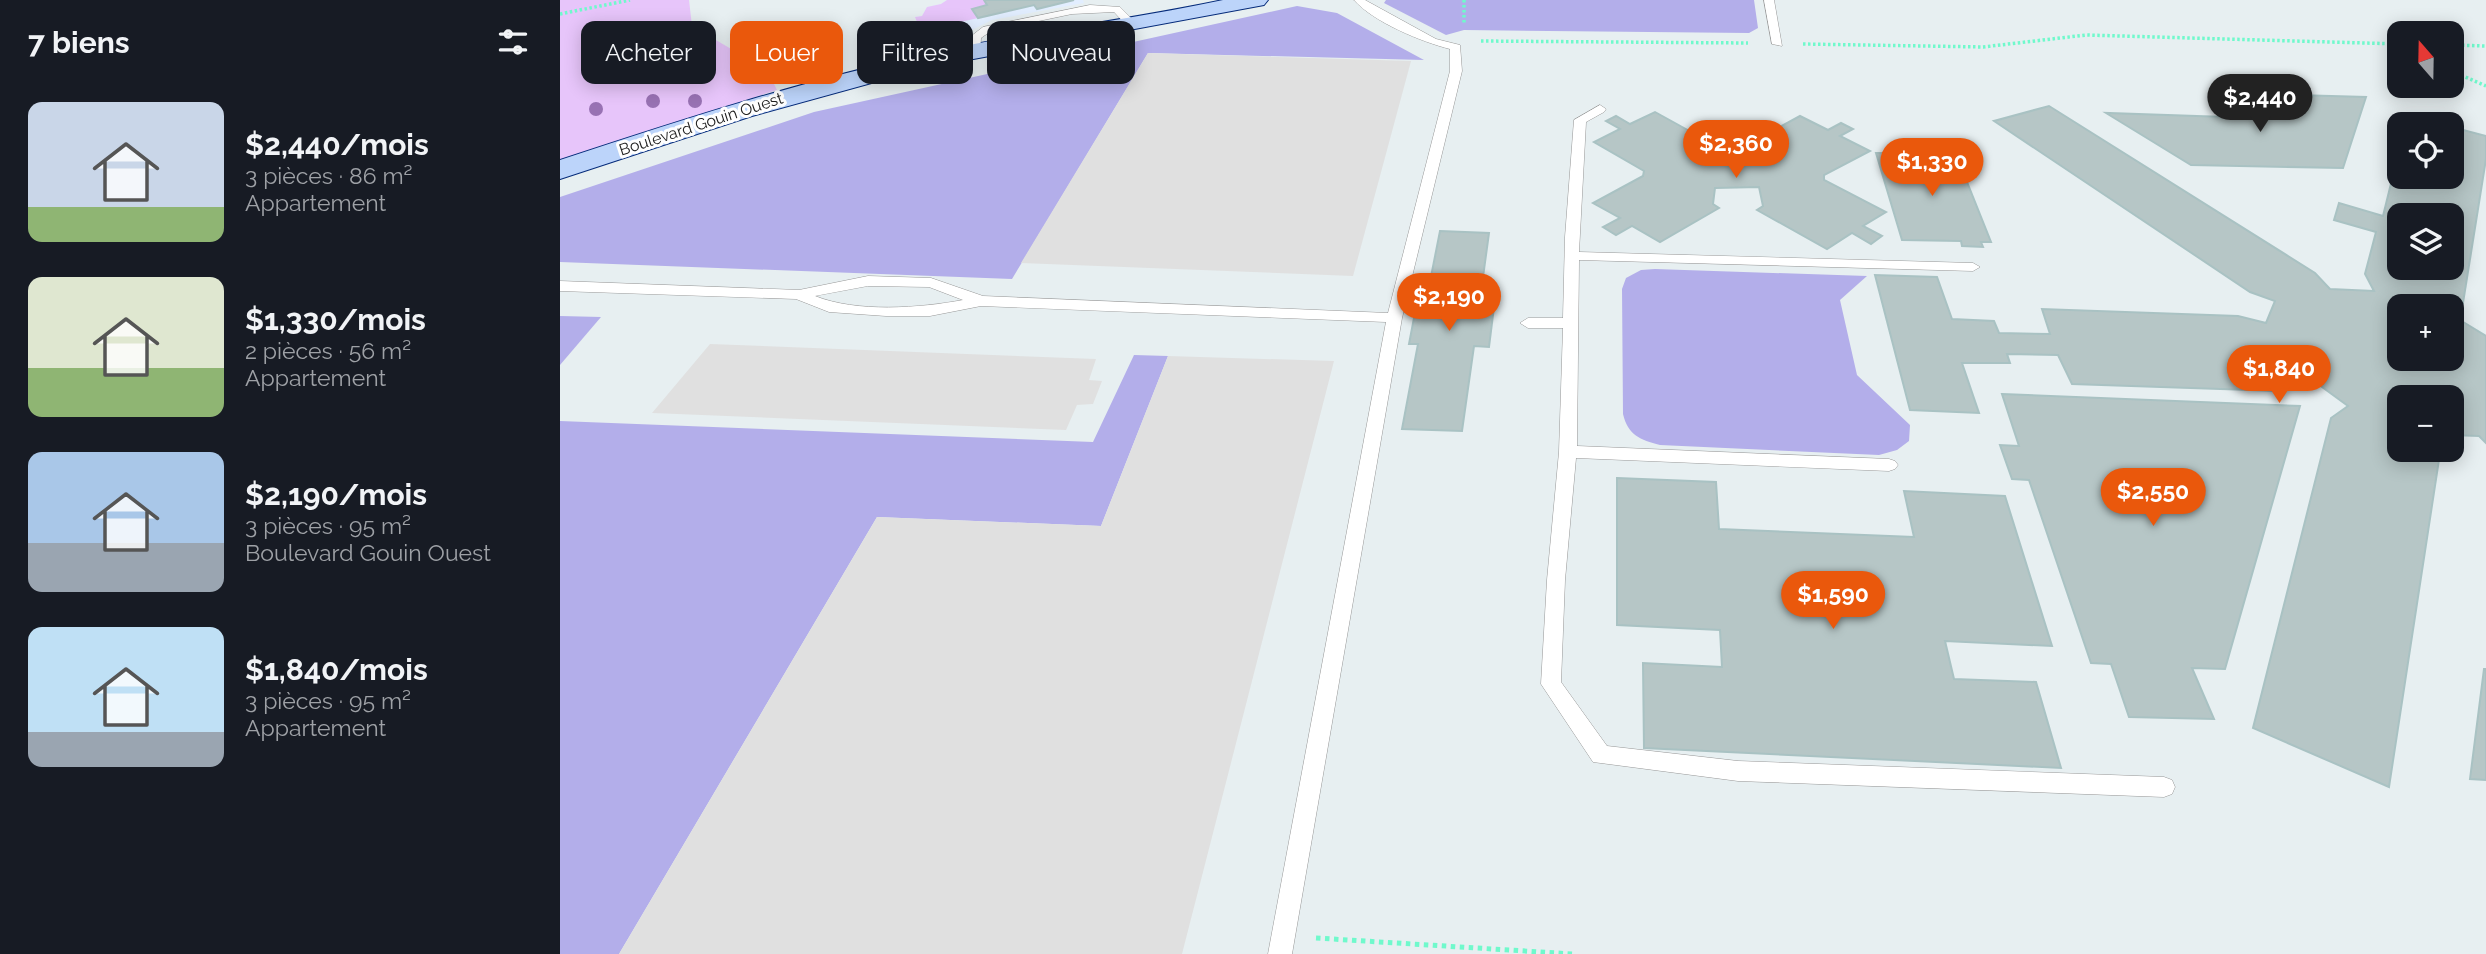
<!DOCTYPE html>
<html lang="fr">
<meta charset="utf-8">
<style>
body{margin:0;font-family:Raleway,sans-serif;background:#242831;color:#f1f3f6;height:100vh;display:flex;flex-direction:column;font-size:26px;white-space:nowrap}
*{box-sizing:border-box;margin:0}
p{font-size:23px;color:#9ea1a6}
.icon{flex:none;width:38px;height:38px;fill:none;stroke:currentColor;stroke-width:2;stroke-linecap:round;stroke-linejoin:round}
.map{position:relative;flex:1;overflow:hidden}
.details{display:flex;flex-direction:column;background:#171b24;width:560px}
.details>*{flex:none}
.hud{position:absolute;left:21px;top:21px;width:665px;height:63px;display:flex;gap:14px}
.needle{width:46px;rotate:340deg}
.buttons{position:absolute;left:1827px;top:21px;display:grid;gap:14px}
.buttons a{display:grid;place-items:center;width:77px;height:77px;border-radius:14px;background:#171b24;box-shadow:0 4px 18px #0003;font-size:35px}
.price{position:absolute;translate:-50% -60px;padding:0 16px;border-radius:24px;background:#ea580c;color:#fff;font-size:23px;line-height:46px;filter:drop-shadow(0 2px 4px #0008)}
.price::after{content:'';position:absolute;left:50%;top:42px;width:21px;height:16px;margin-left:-10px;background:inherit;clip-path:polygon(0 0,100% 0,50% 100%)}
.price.current{background:#222;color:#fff}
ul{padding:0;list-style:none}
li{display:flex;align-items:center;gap:21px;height:175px;padding:0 28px}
li span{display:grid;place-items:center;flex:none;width:196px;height:140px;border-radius:14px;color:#555}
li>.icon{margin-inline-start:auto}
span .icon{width:84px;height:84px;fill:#fffc;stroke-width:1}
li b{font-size:30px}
h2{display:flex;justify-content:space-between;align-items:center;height:84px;padding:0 28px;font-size:30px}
.chip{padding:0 24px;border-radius:14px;background:#171b24;box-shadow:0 4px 18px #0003;font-size:24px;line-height:63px}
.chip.current{background:#ea580c;color:#fff}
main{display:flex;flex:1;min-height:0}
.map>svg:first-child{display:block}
</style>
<main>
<section class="details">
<h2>7 biens<svg class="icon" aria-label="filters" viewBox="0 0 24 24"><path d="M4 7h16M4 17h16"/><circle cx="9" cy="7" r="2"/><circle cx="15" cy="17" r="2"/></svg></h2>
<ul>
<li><span style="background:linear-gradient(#c9d6e8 75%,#8fb573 0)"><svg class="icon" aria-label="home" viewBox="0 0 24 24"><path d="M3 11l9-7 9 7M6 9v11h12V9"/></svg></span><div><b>$2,440/mois</b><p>3 pièces · 86 m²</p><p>Appartement</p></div></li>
<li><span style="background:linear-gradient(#dfe7d0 65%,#8fb573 0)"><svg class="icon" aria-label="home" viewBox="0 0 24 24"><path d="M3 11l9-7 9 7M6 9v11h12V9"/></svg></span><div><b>$1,330/mois</b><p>2 pièces · 56 m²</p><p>Appartement</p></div></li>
<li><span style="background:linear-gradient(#a9c7e8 65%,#9aa5b1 0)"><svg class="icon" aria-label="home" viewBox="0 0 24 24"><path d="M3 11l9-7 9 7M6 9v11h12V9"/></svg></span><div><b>$2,190/mois</b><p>3 pièces · 95 m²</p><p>Boulevard Gouin Ouest</p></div></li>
<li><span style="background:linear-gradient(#bfe0f5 75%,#9aa5b1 0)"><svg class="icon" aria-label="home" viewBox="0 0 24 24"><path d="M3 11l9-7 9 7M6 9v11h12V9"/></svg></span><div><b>$1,840/mois</b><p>3 pièces · 95 m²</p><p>Appartement</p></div></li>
</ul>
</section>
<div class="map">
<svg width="1926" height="954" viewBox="0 0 1926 954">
<rect width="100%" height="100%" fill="#e7eff1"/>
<polygon fill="#e2eeff" points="387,0 523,0 524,3 432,20 410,31 388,48 370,52 355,17 362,16 367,7 381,4"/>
<g fill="#b3aeea">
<polygon points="826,0 1194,0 1198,28 1189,33 904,30 886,35 824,3"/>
<polygon points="737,6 777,13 864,60 588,53 452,279 0,262 0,197 254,112"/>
<path d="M 1095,269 L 1307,276 L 1280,300 L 1297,375 L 1350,425 L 1349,441 L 1337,450 L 1319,455 L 1100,445 C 1080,440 1068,435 1063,414 L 1062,289 L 1066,278 L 1081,270 Z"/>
<polygon points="0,316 41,317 0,365"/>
<polygon points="574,355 608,356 541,526 317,517 59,954 0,954 0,421 533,442"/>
</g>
<g fill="#e7c5fa">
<polygon points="0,0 129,0 132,26 207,70 217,90 0,160"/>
<polygon points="387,0 424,0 427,5 413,9 418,18 383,26 386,34 364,39 355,17 362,16 367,7 381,4"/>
</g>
<g fill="#e0e0e0">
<polygon points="588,53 851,61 793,276 461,263"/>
<polygon points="150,344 536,359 529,380 542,381 533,404 517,405 506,430 92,413"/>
<polygon points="608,356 774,361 622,954 59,954 317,517 541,526"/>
</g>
<g fill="#b6c6c6" stroke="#a9c2c3" stroke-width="2" fill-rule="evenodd">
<polygon points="424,0 514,0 477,9 474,5 418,18 412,9 427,5"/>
<polygon points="1704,94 1806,97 1783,168 1631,165 1546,113 1724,119"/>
<path d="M 1489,106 L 1755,273 L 1770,289 L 1814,291 L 1805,274 L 1816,232 L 1774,220 L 1779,203 L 1823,216 L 1839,151 L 1839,177 L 1892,177 L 1892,127 L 1926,136 L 1926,159 L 1903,303 L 1895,317 L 1926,336 L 1926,443 L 1919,436 L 1892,435 L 1892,397 L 1839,397 L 1839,450 L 1879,450 L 1880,453 L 1829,787 L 1693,728 L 1771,418 L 1788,406 L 1751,379 L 1720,391 L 1512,384 L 1498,355 L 1447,354 L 1450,363 L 1402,363 L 1419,413 L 1350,410 L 1315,275 L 1377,277 L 1392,319 L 1434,321 L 1439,333 L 1490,334 L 1482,309 L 1678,316 L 1706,323 L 1715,301 L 1690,292 L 1434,121 ZM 1839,215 L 1892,215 L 1892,268 L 1839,268 ZM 1839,306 L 1892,306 L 1892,359 L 1839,359 Z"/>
<polygon points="1095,112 1151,143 1148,146 1149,160 1197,161 1194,148 1188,144 1240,116 1268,130 1281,123 1293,129 1280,136 1310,151 1264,175 1264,180 1326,212 1303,226 1322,236 1311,244 1292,233 1267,249 1197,210 1203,206 1199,187 1155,188 1153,204 1159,208 1100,242 1072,226 1056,235 1043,227 1060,218 1033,203 1083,176 1084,171 1034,142 1060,129 1046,121 1056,116 1070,124"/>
<polygon points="1848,116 1868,121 1881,124 1846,124"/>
<polygon points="1338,148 1372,149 1375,156 1397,157 1431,242 1421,242 1423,247 1402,246 1401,241 1342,240 1316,153 1340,153"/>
<polygon points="880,231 929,233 920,299 935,299 929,347 914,346 902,431 842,429 858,344 849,344 858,297 867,297"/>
<polygon points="1442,394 1740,406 1665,669 1632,668 1654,719 1569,717 1551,664 1531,663 1469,480 1452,479 1440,445 1459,446"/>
<polygon points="1057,478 1156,482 1159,529 1354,537 1344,491 1445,496 1492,646 1385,641 1394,679 1476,682 1501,768 1084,748 1083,663 1162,667 1160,630 1057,625"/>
<polygon points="1924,669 1926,669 1926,780 1910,779"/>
</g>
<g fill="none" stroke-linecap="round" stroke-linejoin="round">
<g stroke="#979797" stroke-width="1">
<g id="lane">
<path d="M 794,0 L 805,0 L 876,39 L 900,45 L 902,71 L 842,318 L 732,954 L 708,954 L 826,322 L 421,306 L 370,316 L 326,316 L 269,312 L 236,299 L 0,291 L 0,281 L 239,290 L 308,276 L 371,278 L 423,296 L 828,313 L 890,71 L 890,49 C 862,42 813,22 794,0 ZM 308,286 L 369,287 L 403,300 C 360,308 297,313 255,296 Z"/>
<polygon points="1204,0 1214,0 1222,46 1212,44"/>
<polygon points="530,5 560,7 577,24 567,26 554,12 512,14 431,31 421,38 420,53 410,51 410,37 423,27"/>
<polygon points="1040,105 1046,109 1044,112 1026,122 1019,252 1413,263 1420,267 1413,271 1019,260 1017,446 1329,459 1335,461 1338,465 1335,469 1329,471 1016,458 1005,580 1001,682 1047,746 1178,761 1604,777 1612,780 1615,787 1612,794 1604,797 1178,781 1033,762 981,684 987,580 999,452 1003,328 968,328 960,323 968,318 1003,318 1005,237 1014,120"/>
</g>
</g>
<g stroke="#052b7a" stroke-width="2">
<path id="secondary" d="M 663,0 L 708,0 L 704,5 L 408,60 L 326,79 L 192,116 L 0,179 L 0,160 C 121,120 242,81 366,54 C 464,32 564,21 663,0 Z"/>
</g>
<g stroke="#70f9cc" stroke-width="3.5" stroke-dasharray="2.5 2.5" stroke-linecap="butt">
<polyline points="904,0 904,25"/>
<polyline points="0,14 70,0"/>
<polyline points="921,41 1188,43"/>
<polyline points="1243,44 1423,47 1526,35 1839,44"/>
<polyline points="1892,45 1926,46"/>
<polyline points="1892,71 1926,86"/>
</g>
<polyline stroke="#70f9cc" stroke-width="5" stroke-dasharray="4.5 4.5" stroke-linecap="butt" points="756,938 1013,954"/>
<use href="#lane" fill="#fff" fill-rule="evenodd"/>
<use href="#secondary" fill="#bcd4fa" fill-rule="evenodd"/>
</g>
<g fill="#9872b3">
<circle cx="47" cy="31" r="7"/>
<circle cx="98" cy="32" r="7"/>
<circle cx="104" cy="60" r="7"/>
<circle cx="144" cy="66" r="7"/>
<circle cx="183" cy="73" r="7"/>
<circle cx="93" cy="101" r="7"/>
<circle cx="135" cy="101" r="7"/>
<circle cx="36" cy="109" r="7"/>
</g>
<g text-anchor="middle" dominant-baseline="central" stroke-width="6" stroke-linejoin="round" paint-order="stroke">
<g font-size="16" fill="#202020" stroke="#fff">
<text transform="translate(141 124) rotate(-18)">Boulevard Gouin Ouest</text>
</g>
</g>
</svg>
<div class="buttons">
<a><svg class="needle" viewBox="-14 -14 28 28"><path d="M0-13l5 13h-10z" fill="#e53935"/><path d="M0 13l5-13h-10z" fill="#9ea1a6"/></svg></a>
<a><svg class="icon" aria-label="locate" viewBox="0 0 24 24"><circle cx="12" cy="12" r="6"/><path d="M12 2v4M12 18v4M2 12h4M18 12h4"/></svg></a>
<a><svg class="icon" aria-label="layers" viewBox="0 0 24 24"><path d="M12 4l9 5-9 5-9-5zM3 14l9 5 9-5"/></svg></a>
<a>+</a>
<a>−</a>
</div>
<b class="price current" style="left:1700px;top:134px">$2,440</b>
<b class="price" style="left:1176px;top:180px">$2,360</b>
<b class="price" style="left:1372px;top:198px">$1,330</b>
<b class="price" style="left:889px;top:333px">$2,190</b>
<b class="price" style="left:1719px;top:405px">$1,840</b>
<b class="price" style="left:1593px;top:528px">$2,550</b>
<b class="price" style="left:1273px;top:631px">$1,590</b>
<div class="hud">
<a class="chip">Acheter</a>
<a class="chip current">Louer</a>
<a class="chip">Filtres</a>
<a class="chip">Nouveau</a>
</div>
</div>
</main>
